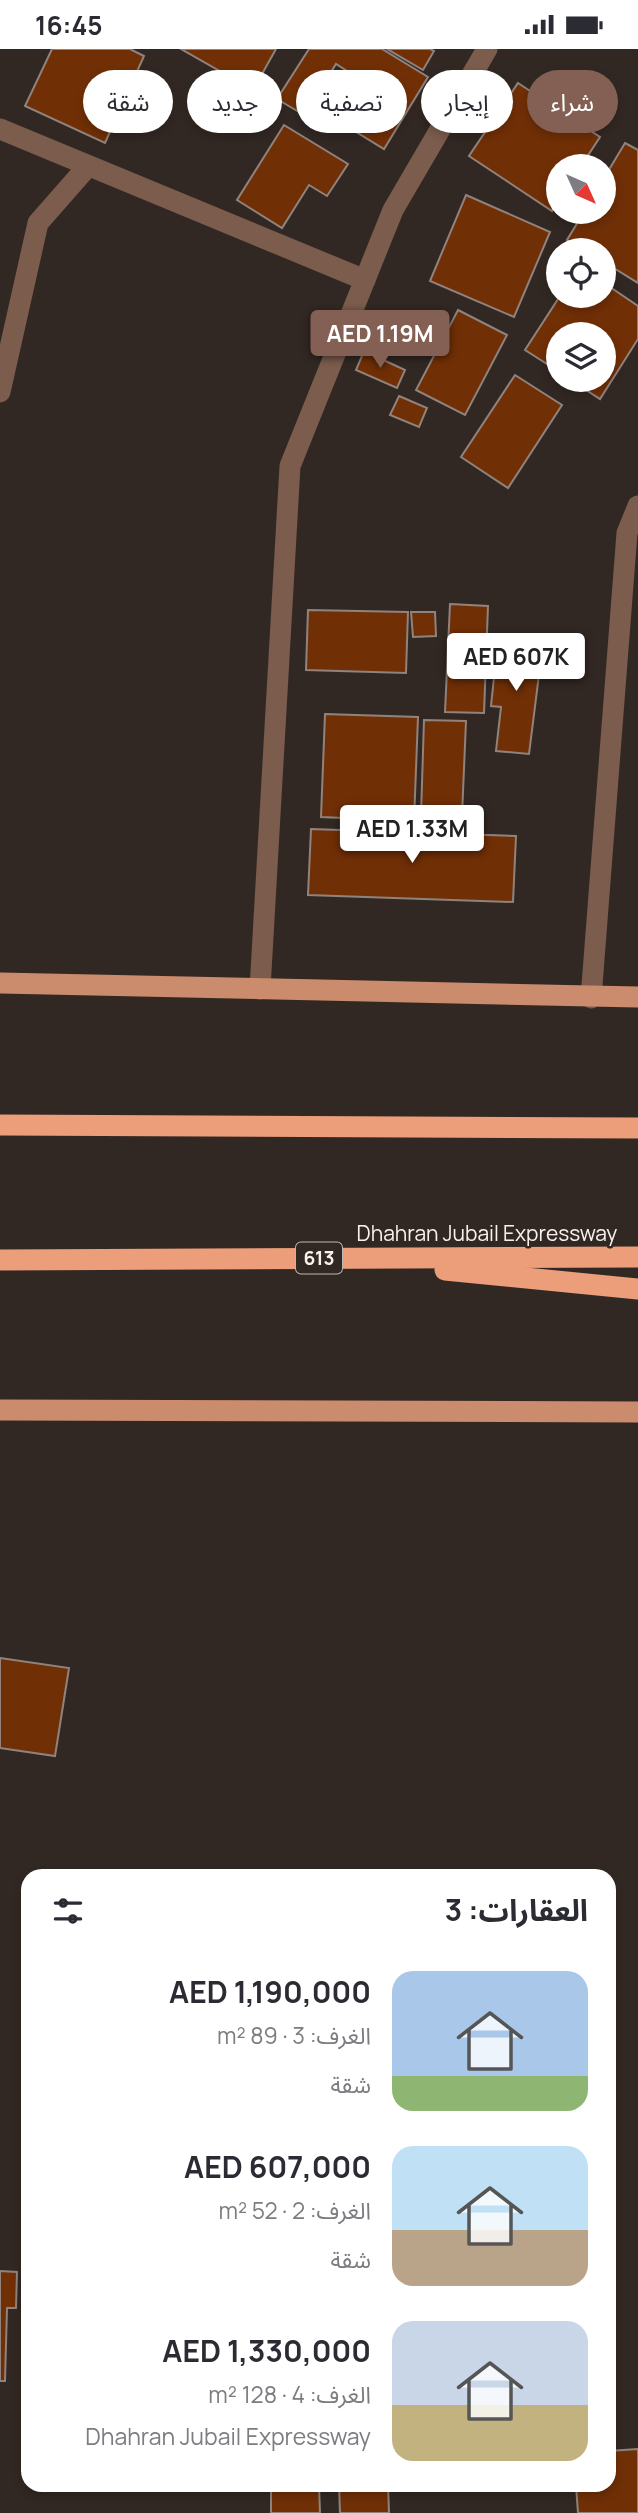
<!DOCTYPE html>
<html lang="ar">
<meta charset="utf-8">
<style>
body{margin:0;font-family:Manrope,"Noto Sans Arabic",sans-serif;background:#f7f7f7;color:#2b2b33;direction:rtl;height:100vh;display:flex;flex-direction:column;font-size:26px;white-space:nowrap}
*{box-sizing:border-box;margin:0}
p{font-size:23px;color:#7c7c81}
.icon{flex:none;width:38px;height:38px;fill:none;stroke:currentColor;stroke-width:2;stroke-linecap:round;stroke-linejoin:round}
.map{position:relative;flex:1;overflow:hidden;direction:ltr}
.panel{position:absolute;left:21px;top:1820px;width:595px;height:623px;display:flex;flex-direction:column;background:#fff;border-radius:21px;box-shadow:0 4px 10px #0003;direction:rtl}
.panel>*{flex:none}
.top-card{position:absolute;left:21px;top:21px;width:597px;height:63px;direction:rtl;display:flex;gap:14px}
.needle{width:46px;rotate:135deg}
.tools{position:absolute;left:546px;top:105px;display:grid;gap:14px}
.tools a{display:grid;place-items:center;width:70px;height:70px;border-radius:50%;background:#fff;box-shadow:0 4px 10px #0003;font-size:35px}
.price{position:absolute;translate:-50% -60px;padding:0 16px;border-radius:7px;background:#fff;color:#222;font-size:23px;line-height:46px;filter:drop-shadow(0 2px 4px #0008)}
.price::after{content:'';position:absolute;left:50%;top:42px;width:21px;height:16px;margin-left:-10px;background:inherit;clip-path:polygon(0 0,100% 0,50% 100%)}
.price.current{background:#846054;color:#fff}
ul{padding:0;list-style:none}
li{display:flex;align-items:center;gap:21px;height:175px;padding:0 28px}
li span{display:grid;place-items:center;flex:none;width:196px;height:140px;border-radius:21px;color:#555}
li>.icon{margin-inline-start:auto}
span .icon{width:84px;height:84px;fill:#fffc;stroke-width:1}
li b{font-size:30px}
h2{display:flex;justify-content:space-between;align-items:center;height:84px;padding:0 28px;font-size:30px}
.pill{padding:0 24px;border-radius:32px;background:#fff;box-shadow:0 4px 10px #0003;font-size:24px;line-height:63px}
.pill.current{background:#846054;color:#fff}
.status{display:flex;justify-content:space-between;align-items:center;height:49px;padding:0 35px;background:#fff;direction:ltr}
.status svg{height:19px;fill:currentColor}
.map>svg:first-child{display:block}
</style>
<div class="status"><b>16:45</b><svg viewBox="0 0 49 12"><path d="M0 12V9h3v3zM5 12V6h3v6zM10 12V3h3v9zM15 12V0h3v12zM26 1h20v11H26zM47 4h2v5h-2z"/></svg></div>
<div class="map">
<svg width="638" height="2464" viewBox="0 0 638 2464">
<rect width="100%" height="100%" fill="#322823"/>
<g fill="#712f06" stroke="#90837d" stroke-width="2">
<polygon points="52,0 130,0 144,7 105,94 25,57"/>
<polygon points="181,0 276,0 253,41"/>
<polygon points="309,0 382,0 428,28 384,100 322,62 347,22 336,15 304,66 277,50"/>
<polygon points="387,0 430,0 434,2 423,21"/>
<polygon points="518,34 600,88 581,117 558,117 558,152 552,162 469,107"/>
<polygon points="284,76 348,115 327,147 309,136 282,179 237,151"/>
<polygon points="625,94 638,101 638,234 604,213 604,201 584,201 567,191 584,163 604,163 604,129"/>
<polygon points="466,146 550,183 514,268 430,232"/>
<polygon points="604,234 638,257 638,290 600,350 571,331 604,331 604,285 558,285 558,322 525,301 560,247 604,247"/>
<polygon points="458,261 507,286 465,366 416,341"/>
<polygon points="364,302 405,321 397,339 356,321"/>
<polygon points="515,326 562,356 508,439 461,408"/>
<polygon points="399,347 427,359 419,378 390,366"/>
<polygon points="450,555 488,557 484,664 445,663"/>
<polygon points="308,561 408,563 406,624 306,621"/>
<polygon points="411,563 435,563 436,587 413,588"/>
<polygon points="498,590 543,594 529,705 496,702 501,658 491,657"/>
<polygon points="325,665 418,668 414,772 321,768"/>
<polygon points="424,671 466,672 462,767 421,766"/>
<polygon points="311,780 516,787 513,853 308,846"/>
<polygon points="0,1609 69,1619 55,1707 0,1699"/>
<polygon points="0,2222 17,2223 16,2259 7,2259 5,2332 0,2332"/>
<polygon points="638,2400 638,2464 578,2464 576,2436 609,2436 609,2402"/>
<polygon points="271,2436 319,2436 320,2464 271,2464"/>
<polygon points="339,2436 388,2436 389,2464 340,2464"/>
</g>
<g fill="none" stroke-linecap="round" stroke-linejoin="round">
<g stroke="#7b5c4d" stroke-width="21">
<polyline points="0,80 365,231"/>
<polyline points="0,343 38,174 88,117"/>
<polyline points="260,940 290,417 393,161 487,0"/>
<polyline points="591,949 627,484 638,457"/>
</g>
<g stroke="#cb8b6d" stroke-width="21">
<polyline points="0,934 638,948"/>
<polyline points="0,1361 638,1363"/>
</g>
<g stroke="#eb9e79" stroke-width="21">
<polyline points="0,1076 638,1079"/>
<polyline points="0,1211 638,1208"/>
<polyline points="445,1221 638,1240"/>
</g>
</g>
<g text-anchor="middle" dominant-baseline="central" stroke-width="5" stroke-linejoin="round" paint-order="stroke">
<rect fill="#322823" stroke="#bdb5b1" stroke-width="2" x="296" y="1193.5" width="46" height="31" rx="5"/>
<g font-size="19" font-weight="bold" fill="#f8f1ee">
<text x="319" y="1209">613</text>
</g>
<g font-size="21" fill="#f8f1ee" stroke="#322823">
<text x="487" y="1184">Dhahran Jubail Expressway</text>
</g>
</g>
</svg>
<div class="tools">
<a><svg class="needle" viewBox="-14 -14 28 28"><path d="M0-13l5 13h-10z" fill="#e53935"/><path d="M0 13l5-13h-10z" fill="#7c7c81"/></svg></a>
<a><svg class="icon" aria-label="locate" viewBox="0 0 24 24"><circle cx="12" cy="12" r="6"/><path d="M12 2v4M12 18v4M2 12h4M18 12h4"/></svg></a>
<a><svg class="icon" aria-label="layers" viewBox="0 0 24 24"><path d="M12 4l9 5-9 5-9-5zM3 14l9 5 9-5"/></svg></a>
</div>
<b class="price current" style="left:380px;top:321px">AED 1.19M</b>
<b class="price" style="left:516px;top:644px">AED 607K</b>
<b class="price" style="left:412px;top:816px">AED 1.33M</b>
<div class="top-card">
<a class="pill current">شراء</a>
<a class="pill">إيجار</a>
<a class="pill">تصفية</a>
<a class="pill">جديد</a>
<a class="pill">شقة</a>
</div>
<section class="panel">
<h2>العقارات: 3<svg class="icon" aria-label="filters" viewBox="0 0 24 24"><path d="M4 7h16M4 17h16"/><circle cx="9" cy="7" r="2"/><circle cx="15" cy="17" r="2"/></svg></h2>
<ul>
<li><span style="background:linear-gradient(#a9c7e8 75%,#8fb573 0)"><svg class="icon" aria-label="home" viewBox="0 0 24 24"><path d="M3 11l9-7 9 7M6 9v11h12V9"/></svg></span><div><b>AED 1,190,000</b><p>الغرف: 3 · 89 m²</p><p>شقة</p></div></li>
<li><span style="background:linear-gradient(#bfe0f5 60%,#b9a48a 0)"><svg class="icon" aria-label="home" viewBox="0 0 24 24"><path d="M3 11l9-7 9 7M6 9v11h12V9"/></svg></span><div><b>AED 607,000</b><p>الغرف: 2 · 52 m²</p><p>شقة</p></div></li>
<li><span style="background:linear-gradient(#c9d6e8 60%,#c2b280 0)"><svg class="icon" aria-label="home" viewBox="0 0 24 24"><path d="M3 11l9-7 9 7M6 9v11h12V9"/></svg></span><div><b>AED 1,330,000</b><p>الغرف: 4 · 128 m²</p><p>Dhahran Jubail Expressway</p></div></li>
</ul>
</section>
</div>
